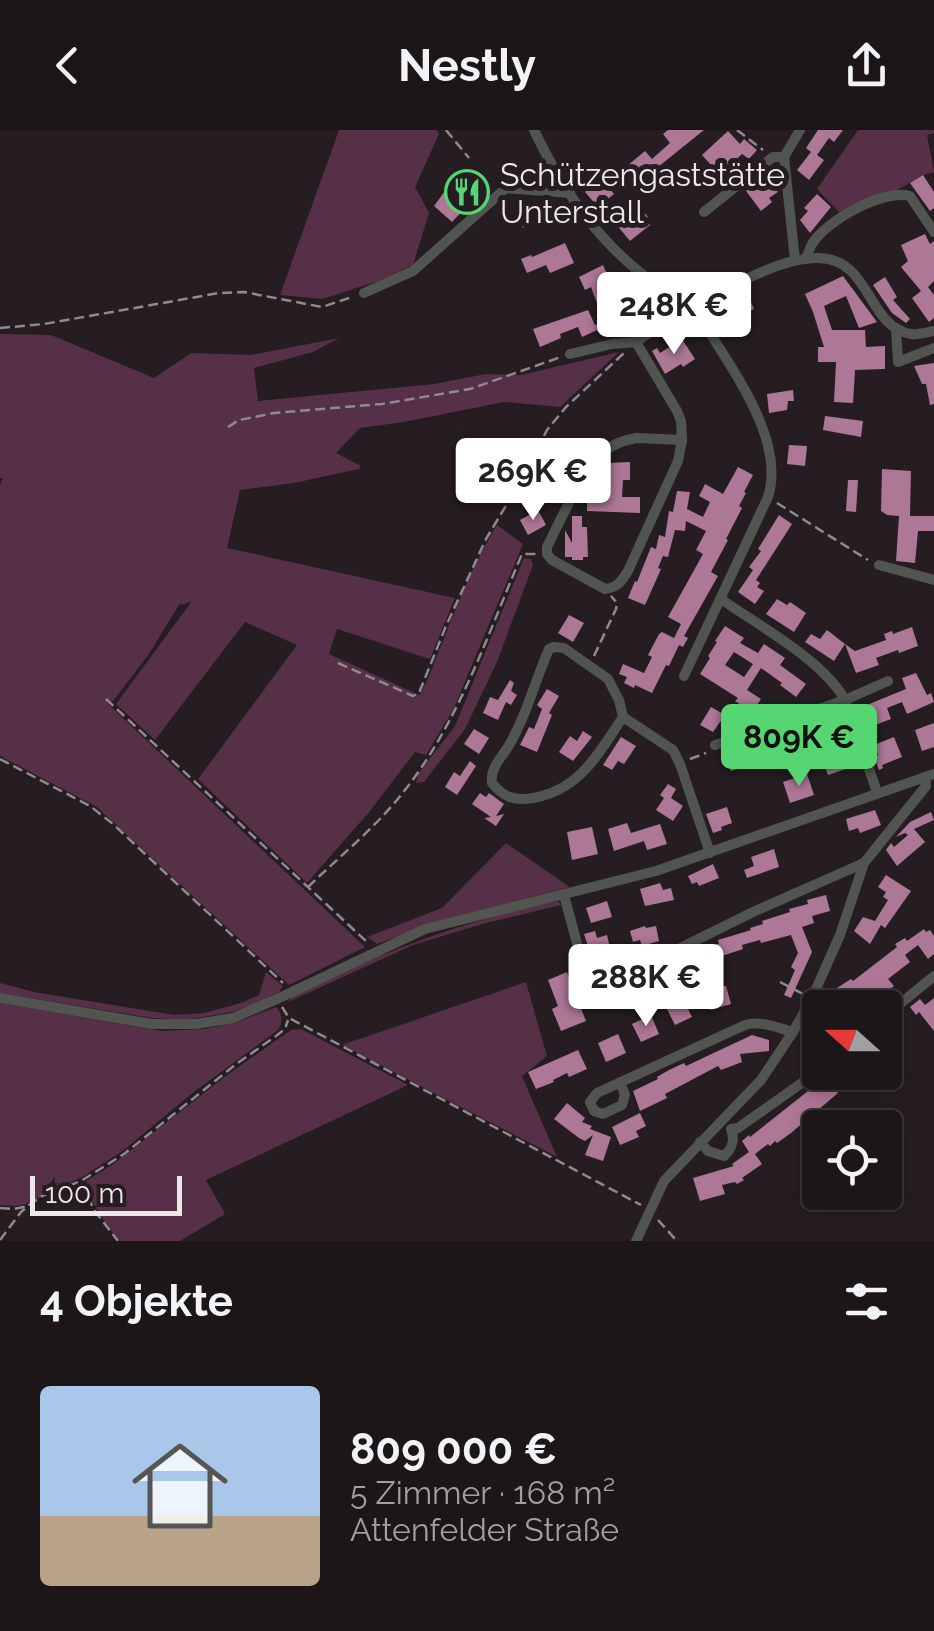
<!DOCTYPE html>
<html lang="de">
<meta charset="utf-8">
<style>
body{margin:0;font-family:Raleway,sans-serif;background:#251f22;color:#f1f3f6;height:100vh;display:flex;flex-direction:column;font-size:38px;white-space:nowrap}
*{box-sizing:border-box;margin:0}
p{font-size:32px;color:#a09fa2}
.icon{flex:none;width:55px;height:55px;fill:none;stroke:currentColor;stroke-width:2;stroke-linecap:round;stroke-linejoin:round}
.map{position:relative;height:1111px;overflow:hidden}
.drawer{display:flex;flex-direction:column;background:#1c1619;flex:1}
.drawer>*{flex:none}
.needle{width:65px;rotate:291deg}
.tools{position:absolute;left:802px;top:860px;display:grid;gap:20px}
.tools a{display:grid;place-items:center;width:100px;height:100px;border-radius:10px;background:#1c1619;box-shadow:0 5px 15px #0003,0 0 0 2px #3a3538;font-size:50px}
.scale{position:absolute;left:30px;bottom:25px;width:152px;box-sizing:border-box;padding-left:10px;border:5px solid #ede8ea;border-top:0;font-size:28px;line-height:35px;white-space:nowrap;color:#ede8ea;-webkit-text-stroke:8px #251d21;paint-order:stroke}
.price{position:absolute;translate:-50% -85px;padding:0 22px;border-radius:10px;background:#fff;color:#222;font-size:32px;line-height:65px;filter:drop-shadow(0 2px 5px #0008)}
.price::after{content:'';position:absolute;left:50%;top:60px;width:30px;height:22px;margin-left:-15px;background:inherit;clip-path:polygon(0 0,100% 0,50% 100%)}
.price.selected{background:#55d672;color:#111}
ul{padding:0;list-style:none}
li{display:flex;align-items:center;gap:30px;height:250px;padding:0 40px}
li span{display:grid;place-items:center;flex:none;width:280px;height:200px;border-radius:10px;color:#555}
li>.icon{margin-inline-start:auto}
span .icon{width:120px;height:120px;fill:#fffc;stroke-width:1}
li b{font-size:42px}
h2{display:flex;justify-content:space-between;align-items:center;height:120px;padding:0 40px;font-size:42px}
header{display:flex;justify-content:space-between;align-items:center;height:130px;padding:0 40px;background:#1c1619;font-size:45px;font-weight:700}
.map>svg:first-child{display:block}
</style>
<header><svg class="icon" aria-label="back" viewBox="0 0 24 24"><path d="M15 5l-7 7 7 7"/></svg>Nestly<svg class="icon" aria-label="share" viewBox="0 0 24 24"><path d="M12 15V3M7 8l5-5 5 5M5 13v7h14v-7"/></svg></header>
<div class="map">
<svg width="934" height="1111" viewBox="0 0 934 1111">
<rect width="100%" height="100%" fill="#251d21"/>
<g fill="#553046">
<polygon points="339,0 436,0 439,4 415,57 429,83 413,135 379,151 322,169 280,165"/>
<polygon points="858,0 934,0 934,3 927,5 934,42 923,45 899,59 841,84 817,59"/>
<path d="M 0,204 L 51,205 L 154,248 L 191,223 L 251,225 L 339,208 L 313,222 L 254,238 L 258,271 L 434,254 L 486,244 L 521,245 L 619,222 L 560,277 L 504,272 L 404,292 L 360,298 L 336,323 L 361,336 L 359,339 L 294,353 L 240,360 L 227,418 L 455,468 L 430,529 L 337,499 L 329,524 L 419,565 C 430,549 434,531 442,513 C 458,473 474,432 497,395 L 523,414 L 453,580 L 426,625 L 415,622 L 370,681 L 307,753 L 198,649 L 297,515 L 245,492 L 155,610 L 116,574 L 192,471 L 182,475 L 180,473 L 149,524 L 113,571 L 107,573 L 365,817 L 289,855 L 97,677 L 0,626 L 0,355 L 3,348 L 0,348 Z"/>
<polygon points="524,428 531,429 533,435 497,532 465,599 424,652 416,653 418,644 455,596"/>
<polygon points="506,713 570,757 451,788 377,814 367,807 442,778"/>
<path d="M 558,771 L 561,775 L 486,793 L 413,815 L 288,872 L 291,867 C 378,823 462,791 558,771 Z"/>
<polygon points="266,842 283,856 279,862 260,872 232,882 186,890 152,888 0,863 0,853 34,862 174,885 204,883 241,873 259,865"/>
<polygon points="526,852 547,926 522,946 557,1027 342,915"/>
<path d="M 0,873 L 162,901 L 204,899 L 240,891 L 276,877 C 283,885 283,891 278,900 L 190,965 L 124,1020 L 84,1046 L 26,1074 L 15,1076 L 0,1075 Z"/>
<path d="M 301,899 L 408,955 L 206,1050 L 225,1084 L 180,1111 L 120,1111 C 106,1095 90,1073 86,1051 L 112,1035 L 227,945 L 291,900 Z"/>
</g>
<g fill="#ad7796" fill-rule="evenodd">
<polygon points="668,0 704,0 643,49 645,52 637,58 630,50 635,46 627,36 645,21 652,29 670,13 663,4"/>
<polygon points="818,0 843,0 834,12 829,8 817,25 824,30 809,50 797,40 811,22 806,18"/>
<polygon points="728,1 740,14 744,9 757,20 749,29 742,24 720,45 702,25"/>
<polygon points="598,44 614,64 598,77 585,62 590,57 587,54"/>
<polygon points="923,45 934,62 934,78 930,81 910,53"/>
<polygon points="765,46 778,62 769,68 772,72 761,81 746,61"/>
<polygon points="453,50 458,55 461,52 477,66 452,92 434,76"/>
<polygon points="817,64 831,77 810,103 800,90 808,81 804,78"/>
<polygon points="636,73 648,87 645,90 650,95 630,111 616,94 632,81 629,78"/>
<polygon points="538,74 546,94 537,97 535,93 523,98 518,83"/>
<polygon points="925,104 930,114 934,111 934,151 928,157 934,165 934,188 929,192 912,168 921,161 901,137 908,131 901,115"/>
<polygon points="565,113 574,133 550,143 546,135 527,143 521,129 531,125 532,127"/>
<polygon points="603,135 609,148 605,150 617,181 628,176 633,190 598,202 597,200 582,207 578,197 560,204 561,208 540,217 533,199 588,180 595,195 610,188 604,173 598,176 591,157 585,160 579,147"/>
<polygon points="843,146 877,192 859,198 846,166 824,176 832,200 865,200 866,217 885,216 885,239 855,240 853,273 834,272 836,232 818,232 818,217 824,217 813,182 805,164"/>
<polygon points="885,147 897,167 893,170 910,189 906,193 892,183 873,155"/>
<polygon points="749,167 754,179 744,184 748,194 728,203 719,184 740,175 739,172"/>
<polygon points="682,209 695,229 683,237 681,234 665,244 652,221 657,218 660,223"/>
<polygon points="934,233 934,274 930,275 926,254 922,254 914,236"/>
<polygon points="793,260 794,271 788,271 787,280 769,283 767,264"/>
<polygon points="825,286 863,291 861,307 823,300"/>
<polygon points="789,315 807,316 805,336 787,334"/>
<polygon points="630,332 630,350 623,350 622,367 640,367 640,383 587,381 587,364 598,364 597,347 608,346 608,333"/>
<polygon points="738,337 753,345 744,362 746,363 739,376 742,378 726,409 728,410 711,442 718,446 684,506 688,508 683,517 679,515 669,536 666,535 652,563 635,555 634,558 624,553 627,547 619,544 623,534 644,543 652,527 648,525 659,504 662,502 674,508 681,494 668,487 703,424 696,420 706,401 686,391 685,401 675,400 668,427 663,426 658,438 661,439 645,475 628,468 635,451 637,452 651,417 656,419 659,405 665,407 669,381 673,382 677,361 690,362 687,379 703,387 710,372 699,366 705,354 723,364"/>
<polygon points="882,339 911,341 910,386 934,386 934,401 918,401 915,433 896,431 899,386 887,385 881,381"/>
<polygon points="848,350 858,350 856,382 846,381"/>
<polygon points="538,380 546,395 528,405 520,390"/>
<polygon points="779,385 792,394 756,450 760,453 757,457 764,461 755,474 738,462 753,440 749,437 761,421 758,419"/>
<polygon points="572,386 582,386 582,397 587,397 588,427 583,427 583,430 572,430 572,427 565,427 565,400 572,413"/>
<polygon points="777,469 787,475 790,472 806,483 794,502 766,484"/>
<polygon points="569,485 584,493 573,512 558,503"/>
<path d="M 725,496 L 744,508 L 740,513 L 758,523 L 764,514 L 785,528 L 780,535 L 806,554 L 796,567 L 780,555 L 782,553 L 761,538 L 747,560 L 761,569 L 750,586 L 739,579 L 741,575 L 735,571 L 738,568 L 700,544 L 710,528 L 708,526 L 717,512 L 715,511 ZM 734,522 L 753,534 L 744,547 L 725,535 Z"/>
<polygon points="912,497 918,516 899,523 898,520 876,528 879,535 856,543 845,514 855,521 886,510 884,504 892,501 893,504"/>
<polygon points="827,500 845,514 834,531 805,512 811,504 820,509"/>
<polygon points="916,543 927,565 931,563 934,572 907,584 902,572 887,578 891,589 870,597 862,577 906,559 902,548"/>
<polygon points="510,550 514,553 511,561 517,565 511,575 506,572 498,590 483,583 490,567 498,570"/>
<polygon points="547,559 559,566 549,583 552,585 537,622 520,615 529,597 534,599 542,579 537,575"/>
<polygon points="711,577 725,585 713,602 700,595"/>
<polygon points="934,593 934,617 922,621 915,600"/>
<polygon points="474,599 489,608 479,624 464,614"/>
<polygon points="583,601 592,607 573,631 559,622 570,606 577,611"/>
<polygon points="621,607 636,616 624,634 618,631 612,640 603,635"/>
<polygon points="894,607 902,627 882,635 883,638 879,640 874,627 878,625 874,615"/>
<polygon points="774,609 779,621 761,628 763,631 731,641 726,627 737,623 736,621"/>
<polygon points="845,620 852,637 828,645 822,629"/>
<polygon points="470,631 476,636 457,665 445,657 454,642 460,646"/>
<polygon points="807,644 814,665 790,673 783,652"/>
<polygon points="668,654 676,659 671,668 683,676 673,691 656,680 664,668 660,665"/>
<polygon points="480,663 486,667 489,663 504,674 496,686 504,684 496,696 484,688 491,687 472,674"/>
<polygon points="727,677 732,693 721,697 722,700 713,703 706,684"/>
<polygon points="875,680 881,695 860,703 858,698 849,701 846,689"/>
<polygon points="931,682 934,690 914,699 925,712 897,736 886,720 891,713 894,717 908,705 905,703 896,707 910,692"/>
<polygon points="627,693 631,703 660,694 667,714 647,720 644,711 614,721 608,699"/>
<polygon points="592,697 598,724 572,730 567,702"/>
<polygon points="774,719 779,737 747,748 744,740 754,736 751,727"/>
<polygon points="713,734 719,748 699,756 697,752 692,754 688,746"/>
<polygon points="886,745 911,761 885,798 881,795 870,814 854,801 863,787 875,791 888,770 883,767 886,762 878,757"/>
<polygon points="660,753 663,760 671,758 674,770 645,776 640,759"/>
<polygon points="826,765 830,781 812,786 814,793 802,797 812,822 791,868 784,865 795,840 791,837 798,823 791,805 761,813 760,810 742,815 743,819 716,828 717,830 709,832 711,840 686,847 685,841 676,843 673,833 682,831 681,827 695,820 719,814 718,810 751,800 750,798 763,794 762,791 790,782 789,779 808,774 807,770"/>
<polygon points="607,771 612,787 591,793 586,778"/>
<polygon points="645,796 646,798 656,796 659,811 642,816 640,810 633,812 630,801"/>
<polygon points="924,799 926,802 930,800 934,806 934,824 928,829 918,815 905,825 910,832 888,849 894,856 885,862 883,858 857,878 822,878 836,867 832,861 851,849 853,851 897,817 895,814 905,808 907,811"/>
<polygon points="595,801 597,808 607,805 612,826 595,830 597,840 593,841 590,830 592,829 584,804"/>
<polygon points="567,842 577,873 579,873 586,891 561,901 552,879 558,876 548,850"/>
<polygon points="721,856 726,856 731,874 710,880 704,861"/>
<polygon points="934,868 934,901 919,882 916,885 910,877 920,869 925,875"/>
<polygon points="684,871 692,887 675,895 667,879"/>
<polygon points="651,885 659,904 641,912 632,894"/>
<polygon points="618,904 626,923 606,932 598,913"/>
<polygon points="752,905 769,910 769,921 740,924 742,932 721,940 718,936 665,964 667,968 640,981 633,961 658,949 657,947 669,940 684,933 686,936"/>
<polygon points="578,920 587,939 569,947 567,943 553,950 554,952 536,959 528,942"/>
<polygon points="832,942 868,942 852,955 845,946 833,956 838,963 791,1003 777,1013 775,1011 770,1016 768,1014 755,1024 762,1034 742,1048 744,1050 737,1054 735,1052 722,1055 725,1064 700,1071 693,1048 734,1036 732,1034 749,1022 742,1011 749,1005 750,1007"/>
<polygon points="567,973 585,988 582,992 592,996 590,999 611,1007 603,1031 585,1025 593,1005 585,1011 579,1008 554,989"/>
<polygon points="640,983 646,996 636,1001 639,1007 620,1015 612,997"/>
</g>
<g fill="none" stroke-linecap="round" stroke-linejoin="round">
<g stroke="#918a8d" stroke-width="2.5" stroke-dasharray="10 5" stroke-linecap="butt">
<polyline points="446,0 469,28"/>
<polyline points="737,0 763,20"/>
<polyline points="0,198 44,194 219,163 244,162 322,177 352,167"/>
<polyline points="228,297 239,290 274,283 382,274 470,259 561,227"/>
<polyline points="777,373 868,430"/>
<polyline points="594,526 616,479 617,473 611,466"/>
<polyline points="338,533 413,566 419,563 446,496 486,409 519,354 547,300 566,277 624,223"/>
<polyline points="106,569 368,813"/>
<polyline points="0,629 90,676 113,694 283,853"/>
<polyline points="690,629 706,623"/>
<path d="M 308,757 C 339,727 374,699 401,665 C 458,595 487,506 522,424 L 539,424"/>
<polyline points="780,852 805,865"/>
<polyline points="282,877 289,888 641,1075"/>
<polyline points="805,903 820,905"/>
<polyline points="82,1053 94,1080 118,1111"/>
<polyline points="0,1078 14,1079 28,1076"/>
<polyline points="658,1090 677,1111"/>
<polyline points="0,1110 21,1082 29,1075 42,1066 81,1051 124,1024 235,935 276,906 285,899 288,890"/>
</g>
<g stroke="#515451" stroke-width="10">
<path d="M 534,0 C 562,59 601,117 656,154 C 669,163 684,171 700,169 C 738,156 777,128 818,128 C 871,128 867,197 911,204 C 918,205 927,202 934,201"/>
<polyline points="704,82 773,27 784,27"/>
<path d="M 806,129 C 807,126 811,116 812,114 C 827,90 883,59 910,66 L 934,102"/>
<polyline points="795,130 784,27 800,0"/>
<polyline points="364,163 413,141 506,58 570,63"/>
<polyline points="896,198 898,232 934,218"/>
<polyline points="636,212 677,281 681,291 682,310"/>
<path d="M 570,224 L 612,214 L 636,212 L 678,183 L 690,170 C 719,224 788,303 768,367 L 684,546"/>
<path d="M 636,308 L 682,310 L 678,331 L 628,441 C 621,452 618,457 605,459 L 552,430 L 547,424 L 547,417 C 560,391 584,337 606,320 C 615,313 625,310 636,308 Z"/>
<polyline points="879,435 934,450"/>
<path d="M 721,469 C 759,496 823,530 845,570 L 888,551"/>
<path d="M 623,587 L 619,570 L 608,549 L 564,518 L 554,517 L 549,519 C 535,551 526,587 508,617 C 500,629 490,639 492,653 C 504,668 515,671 533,668 C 580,660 598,624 623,587 L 673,620 L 680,634 L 710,723"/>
<polyline points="715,615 845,570 877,662"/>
<polyline points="564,765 587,851 594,855 644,836 753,782 864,733"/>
<polyline points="0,868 152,894 196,894 233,888 277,869 425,799 656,741 934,644"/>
<polyline points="885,886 934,846"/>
<path d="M 620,952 L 625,965 L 622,975 L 603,984 L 594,981 L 590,972 L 597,963 L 745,895 C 761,890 778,898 793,902"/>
<path d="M 700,1012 L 708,1021 L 724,1026 C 733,1018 735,1010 731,999 L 738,998 L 820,940"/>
<polyline points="636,1111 664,1051 761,950 793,902 812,868 840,805 864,733 926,656 925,647"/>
</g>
</g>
<defs>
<g id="restaurant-ring" transform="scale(2.25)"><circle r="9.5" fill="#251d21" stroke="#55d672" stroke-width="1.5"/><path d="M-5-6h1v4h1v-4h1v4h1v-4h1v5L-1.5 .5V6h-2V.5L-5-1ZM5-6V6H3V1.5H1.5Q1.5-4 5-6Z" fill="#55d672"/></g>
</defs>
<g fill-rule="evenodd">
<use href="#restaurant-ring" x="467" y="62"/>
</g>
<g text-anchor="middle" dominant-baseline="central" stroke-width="10" stroke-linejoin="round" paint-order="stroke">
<g font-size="32" fill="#ede8ea" stroke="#251d21" text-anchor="start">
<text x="500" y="44">Schützengaststätte<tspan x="500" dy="37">Unterstall</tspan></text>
</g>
</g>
</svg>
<div class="tools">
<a><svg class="needle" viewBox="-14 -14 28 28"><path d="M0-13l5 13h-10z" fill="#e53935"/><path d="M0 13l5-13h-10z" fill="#a09fa2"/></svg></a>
<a><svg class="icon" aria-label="locate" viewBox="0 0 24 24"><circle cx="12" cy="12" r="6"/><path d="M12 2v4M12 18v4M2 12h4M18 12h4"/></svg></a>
</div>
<div class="scale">100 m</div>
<b class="price" style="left:674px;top:227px">248K €</b>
<b class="price" style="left:533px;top:393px">269K €</b>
<b class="price selected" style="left:799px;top:659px">809K €</b>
<b class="price" style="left:646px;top:899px">288K €</b>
</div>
<section class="drawer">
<h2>4 Objekte<svg class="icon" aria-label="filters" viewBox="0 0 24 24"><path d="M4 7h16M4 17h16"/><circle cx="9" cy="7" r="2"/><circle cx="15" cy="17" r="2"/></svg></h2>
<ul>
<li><span style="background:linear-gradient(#a9c7e8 65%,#b9a48a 0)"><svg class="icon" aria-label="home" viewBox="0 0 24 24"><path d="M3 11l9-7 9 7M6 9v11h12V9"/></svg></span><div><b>809 000 €</b><p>5 Zimmer · 168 m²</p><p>Attenfelder Straße</p></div></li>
</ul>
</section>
